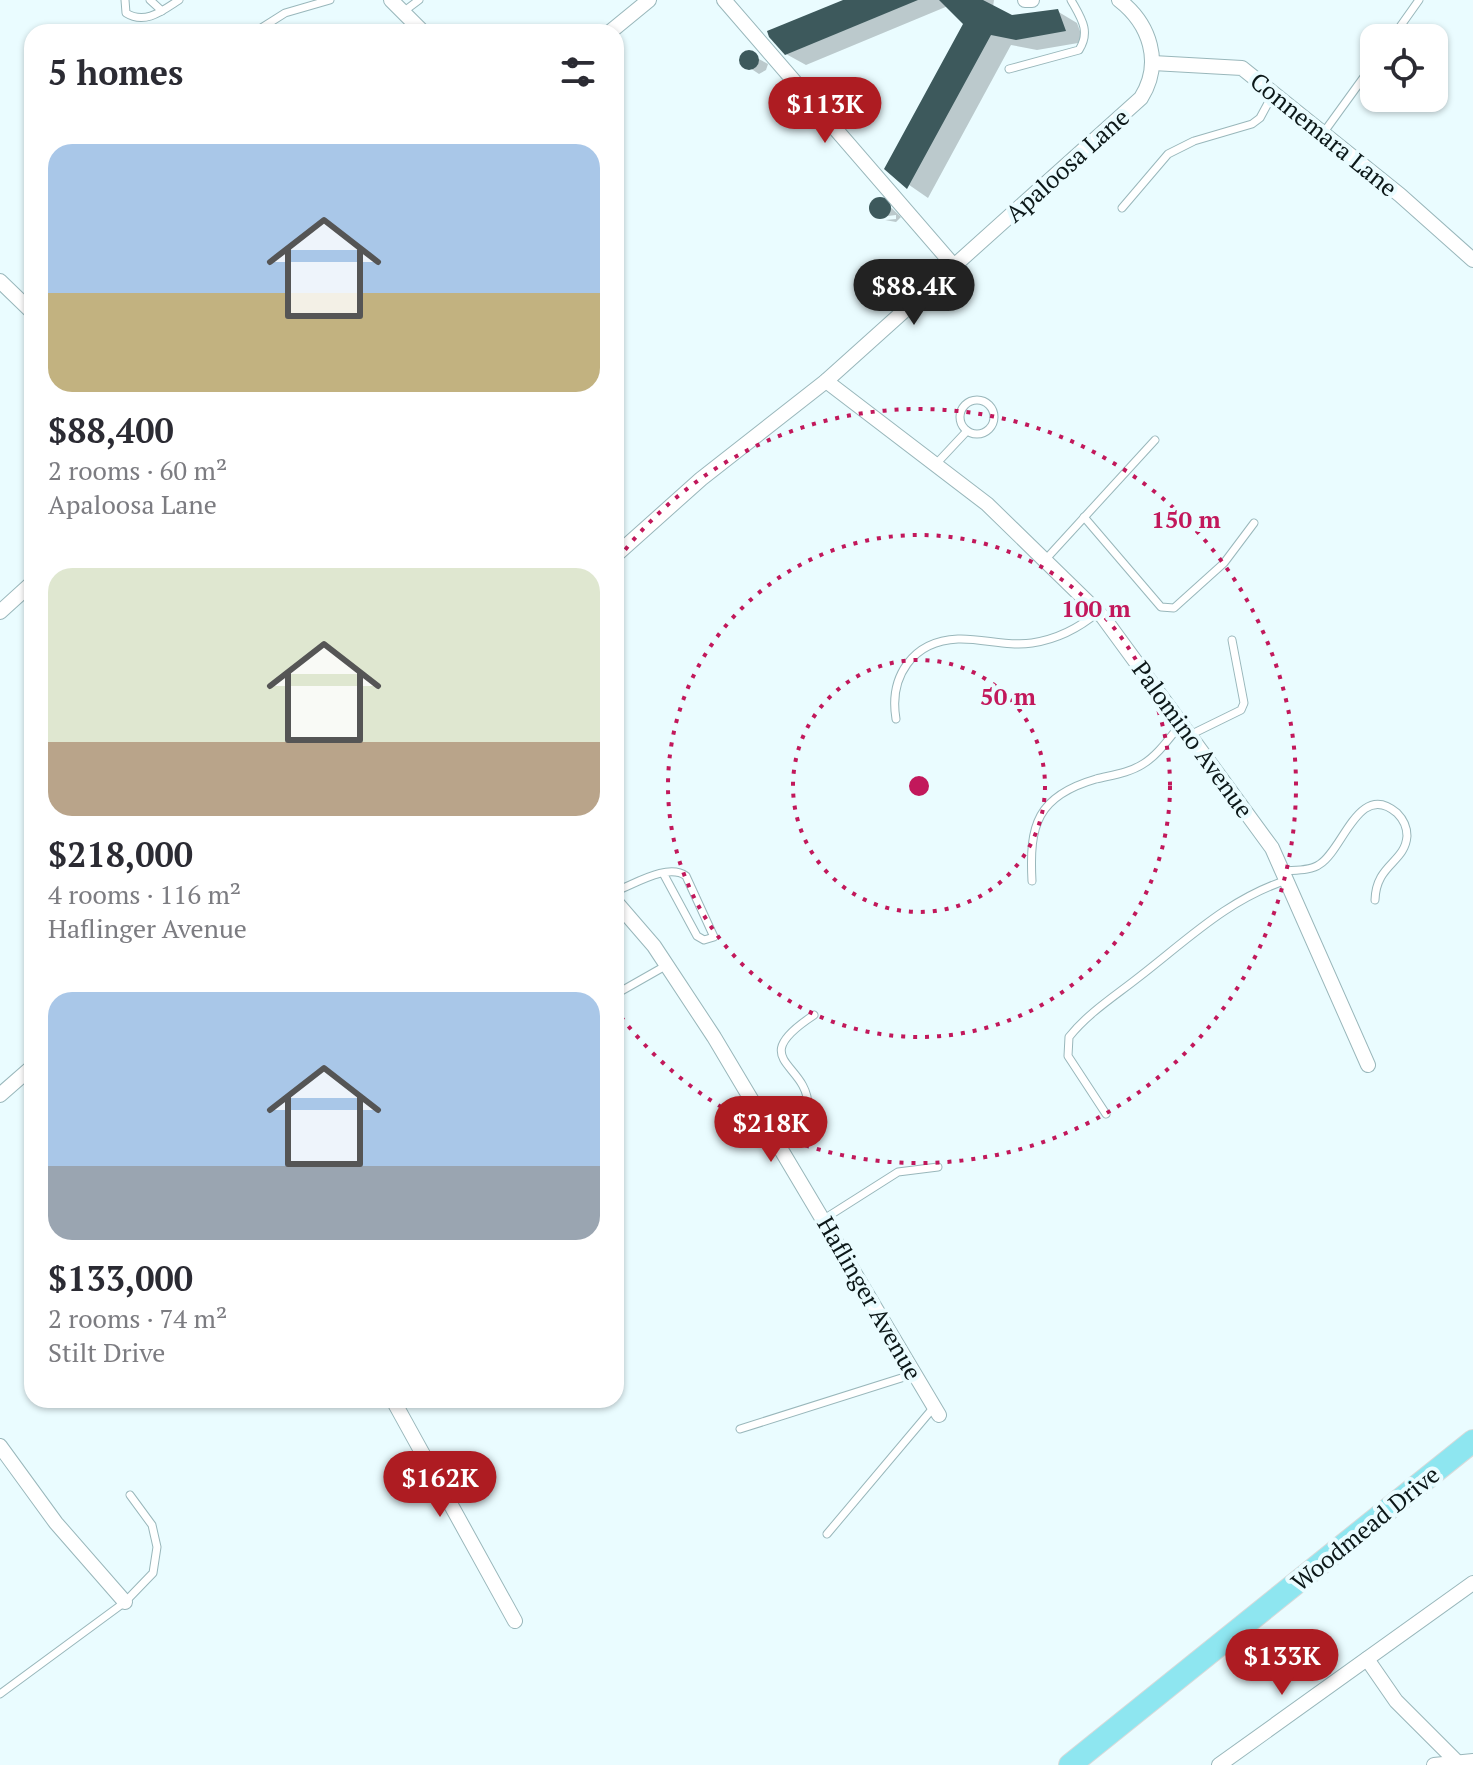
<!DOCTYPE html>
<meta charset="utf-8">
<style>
body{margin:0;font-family:"PT Serif",serif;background:#f2f2f3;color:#2b2b33;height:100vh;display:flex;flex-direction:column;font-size:30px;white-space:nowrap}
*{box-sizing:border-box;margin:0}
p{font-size:26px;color:#7c7c81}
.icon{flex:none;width:44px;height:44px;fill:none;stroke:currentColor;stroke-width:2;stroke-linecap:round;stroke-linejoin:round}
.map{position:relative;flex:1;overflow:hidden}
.side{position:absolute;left:24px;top:24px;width:600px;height:1384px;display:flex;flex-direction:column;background:#fff;border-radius:24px;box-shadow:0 2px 6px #0004}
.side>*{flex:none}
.tools{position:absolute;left:1360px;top:24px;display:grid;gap:16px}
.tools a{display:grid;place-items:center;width:88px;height:88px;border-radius:16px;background:#fff;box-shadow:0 2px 6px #0004;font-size:40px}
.price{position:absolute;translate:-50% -68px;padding:0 18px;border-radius:28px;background:#ae1c22;color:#fff;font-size:26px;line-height:52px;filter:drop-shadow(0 2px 4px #0008)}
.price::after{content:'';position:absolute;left:50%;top:48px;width:24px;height:18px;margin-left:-12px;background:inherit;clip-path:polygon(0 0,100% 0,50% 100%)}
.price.current{background:#222;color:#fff}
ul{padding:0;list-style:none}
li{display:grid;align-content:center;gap:16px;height:424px;padding:0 24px}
li span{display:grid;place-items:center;height:248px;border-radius:24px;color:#555}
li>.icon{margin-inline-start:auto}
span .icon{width:144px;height:144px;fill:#fffc;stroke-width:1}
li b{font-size:34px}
h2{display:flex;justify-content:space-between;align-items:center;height:96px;padding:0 24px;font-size:34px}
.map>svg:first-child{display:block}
</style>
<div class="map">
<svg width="1473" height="1765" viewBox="0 0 1473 1765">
<rect width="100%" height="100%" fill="#eafcff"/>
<g fill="#0003">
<polygon points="848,0 994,0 993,7 1012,17 1057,11 1077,23 1084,42 1037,50 1011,45 928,198 886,169 965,24 948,6 806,65 786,54"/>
<polygon points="746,52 768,64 766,70 759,74 741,62"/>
<polygon points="880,197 901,217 896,222 885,220 896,219 896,215 880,217 873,213 871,206"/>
</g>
<g fill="#3d595c">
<polygon points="843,0 918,0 785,55 769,37 767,31"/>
<polygon points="939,0 983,0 1012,15 1058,9 1066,31 1016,40 991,35 907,189 884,169 963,24"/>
<circle cx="749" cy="60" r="10"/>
<circle cx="880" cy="208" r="11"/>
</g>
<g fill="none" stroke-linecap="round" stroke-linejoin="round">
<g stroke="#99b7bb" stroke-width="9">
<g id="lane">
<path d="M 125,0 L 126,13 C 145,25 162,11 179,0"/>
<polyline points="150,0 162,11"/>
<polyline points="403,12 419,0"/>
<polyline points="255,32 285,13 330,0"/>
<polyline points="1392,38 1419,0"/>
<path d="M 1009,69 L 1079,50 C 1091,31 1081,18 1071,0"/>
<polyline points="1324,132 1374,63"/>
<polyline points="1122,208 1168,154 1194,141 1252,124 1260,118 1273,94"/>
<circle cx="977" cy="417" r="17"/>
<polyline points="936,464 967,431"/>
<polyline points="1084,517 1161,607 1174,608 1224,563 1254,523"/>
<polyline points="1046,559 1155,440"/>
<path d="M 896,719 C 889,677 912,641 958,639 C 982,638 1008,647 1032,643 C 1058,639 1078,629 1098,612"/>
<polyline points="1192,734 1241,710 1244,703 1232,640"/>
<path d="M 1284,871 C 1295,870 1311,871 1320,864 C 1343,850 1359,780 1397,813 C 1403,819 1407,828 1407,836 C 1405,863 1376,864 1375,900"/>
<path d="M 1032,881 C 1029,825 1037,796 1096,779 C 1112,775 1129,773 1143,764 C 1158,755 1170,737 1181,724"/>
<path d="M 616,891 C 635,884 668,863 686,876 L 714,937 L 704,940 L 697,936 L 663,873"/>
<polyline points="616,994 667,965"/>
<path d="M 1106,1114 L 1068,1056 L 1069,1037 C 1088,1013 1115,996 1139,977 C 1187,940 1228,899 1287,880"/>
<path d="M 772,1129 L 808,1106 C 808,1062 744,1061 814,1015"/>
<polyline points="824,1219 898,1172 938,1167"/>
<polyline points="740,1429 914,1374"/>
<polyline points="827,1534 934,1407"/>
<polyline points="0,1694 125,1602 153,1573 157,1547 152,1525 130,1495"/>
</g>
</g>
<g stroke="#99b7bb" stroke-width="16">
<g id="street">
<polyline points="391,0 423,32"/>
<polyline points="724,0 954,266"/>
<polyline points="1025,0 1032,0"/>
<polyline points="610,32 649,0"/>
<polyline points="1153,63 1242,68 1400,195 1473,260"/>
<polyline points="0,281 32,312"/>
<polyline points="826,381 987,504 1103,617 1272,848 1368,1065"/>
<path d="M 616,555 L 701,479 L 826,381 L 1141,98 C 1163,63 1150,24 1119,0"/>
<polyline points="0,612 32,583"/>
<polyline points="616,902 654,946 714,1037 939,1415"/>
<polyline points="0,1095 32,1067"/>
<polyline points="393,1400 515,1621"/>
<polyline points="0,1446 56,1523 125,1602"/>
<polyline points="1367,1659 1396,1701 1460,1765"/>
<polyline points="1219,1765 1473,1583"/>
<polyline points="1434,1765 1473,1761"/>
</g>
</g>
<g stroke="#d8dada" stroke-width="24">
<polyline id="primary" points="1070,1765 1473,1441"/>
</g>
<use href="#lane" stroke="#fff" stroke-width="7"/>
<use href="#street" stroke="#fff" stroke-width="14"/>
<use href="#primary" stroke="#8ee6f0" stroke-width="22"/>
</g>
<g fill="none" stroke="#c2185b" stroke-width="4" stroke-dasharray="4 8">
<circle cx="919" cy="786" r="126"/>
<circle cx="919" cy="786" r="251"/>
<path d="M618 559A377 377 0 1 1 618 1013"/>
</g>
<g text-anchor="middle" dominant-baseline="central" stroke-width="8" stroke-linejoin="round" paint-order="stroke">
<g font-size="24" fill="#0c1819" stroke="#eafcff">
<text transform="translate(1324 134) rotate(39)">Connemara Lane</text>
<text transform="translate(1067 165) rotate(-42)">Apaloosa Lane</text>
<text transform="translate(1193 739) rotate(54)">Palomino Avenue</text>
<text transform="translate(870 1298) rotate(60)">Haflinger Avenue</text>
<text transform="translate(1365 1528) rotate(-39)">Woodmead Drive</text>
</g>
</g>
<circle cx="919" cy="786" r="12" fill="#c2185b" stroke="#eafcff" stroke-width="4"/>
<g font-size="24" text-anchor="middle" font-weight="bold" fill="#c2185b" stroke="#eafcff" stroke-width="8" stroke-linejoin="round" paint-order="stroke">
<text x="1186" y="528">150 m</text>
<text x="1096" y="617">100 m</text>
<text x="1008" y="705">50 m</text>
</g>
</svg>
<div class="tools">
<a><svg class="icon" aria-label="locate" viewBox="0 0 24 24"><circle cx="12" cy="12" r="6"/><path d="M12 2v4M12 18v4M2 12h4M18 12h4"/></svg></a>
</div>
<b class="price" style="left:825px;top:145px">$113K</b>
<b class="price current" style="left:914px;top:327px">$88.4K</b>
<b class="price" style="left:771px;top:1164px">$218K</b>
<b class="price" style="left:440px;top:1519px">$162K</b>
<b class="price" style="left:1282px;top:1697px">$133K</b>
<section class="side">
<h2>5 homes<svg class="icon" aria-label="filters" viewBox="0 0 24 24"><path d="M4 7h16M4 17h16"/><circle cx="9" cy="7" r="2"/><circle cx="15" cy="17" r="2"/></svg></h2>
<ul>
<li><span style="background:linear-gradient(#a9c7e8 60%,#c2b280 0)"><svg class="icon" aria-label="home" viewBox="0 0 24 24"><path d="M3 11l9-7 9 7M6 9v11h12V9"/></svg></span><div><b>$88,400</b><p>2 rooms · 60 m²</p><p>Apaloosa Lane</p></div></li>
<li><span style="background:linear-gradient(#dfe7d0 70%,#b9a48a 0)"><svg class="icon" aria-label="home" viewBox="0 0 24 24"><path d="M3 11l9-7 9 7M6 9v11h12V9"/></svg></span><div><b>$218,000</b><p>4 rooms · 116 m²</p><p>Haflinger Avenue</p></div></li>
<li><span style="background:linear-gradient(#a9c7e8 70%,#9aa5b1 0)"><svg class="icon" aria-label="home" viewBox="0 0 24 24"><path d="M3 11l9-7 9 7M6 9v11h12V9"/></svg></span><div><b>$133,000</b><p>2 rooms · 74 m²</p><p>Stilt Drive</p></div></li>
</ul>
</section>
</div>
